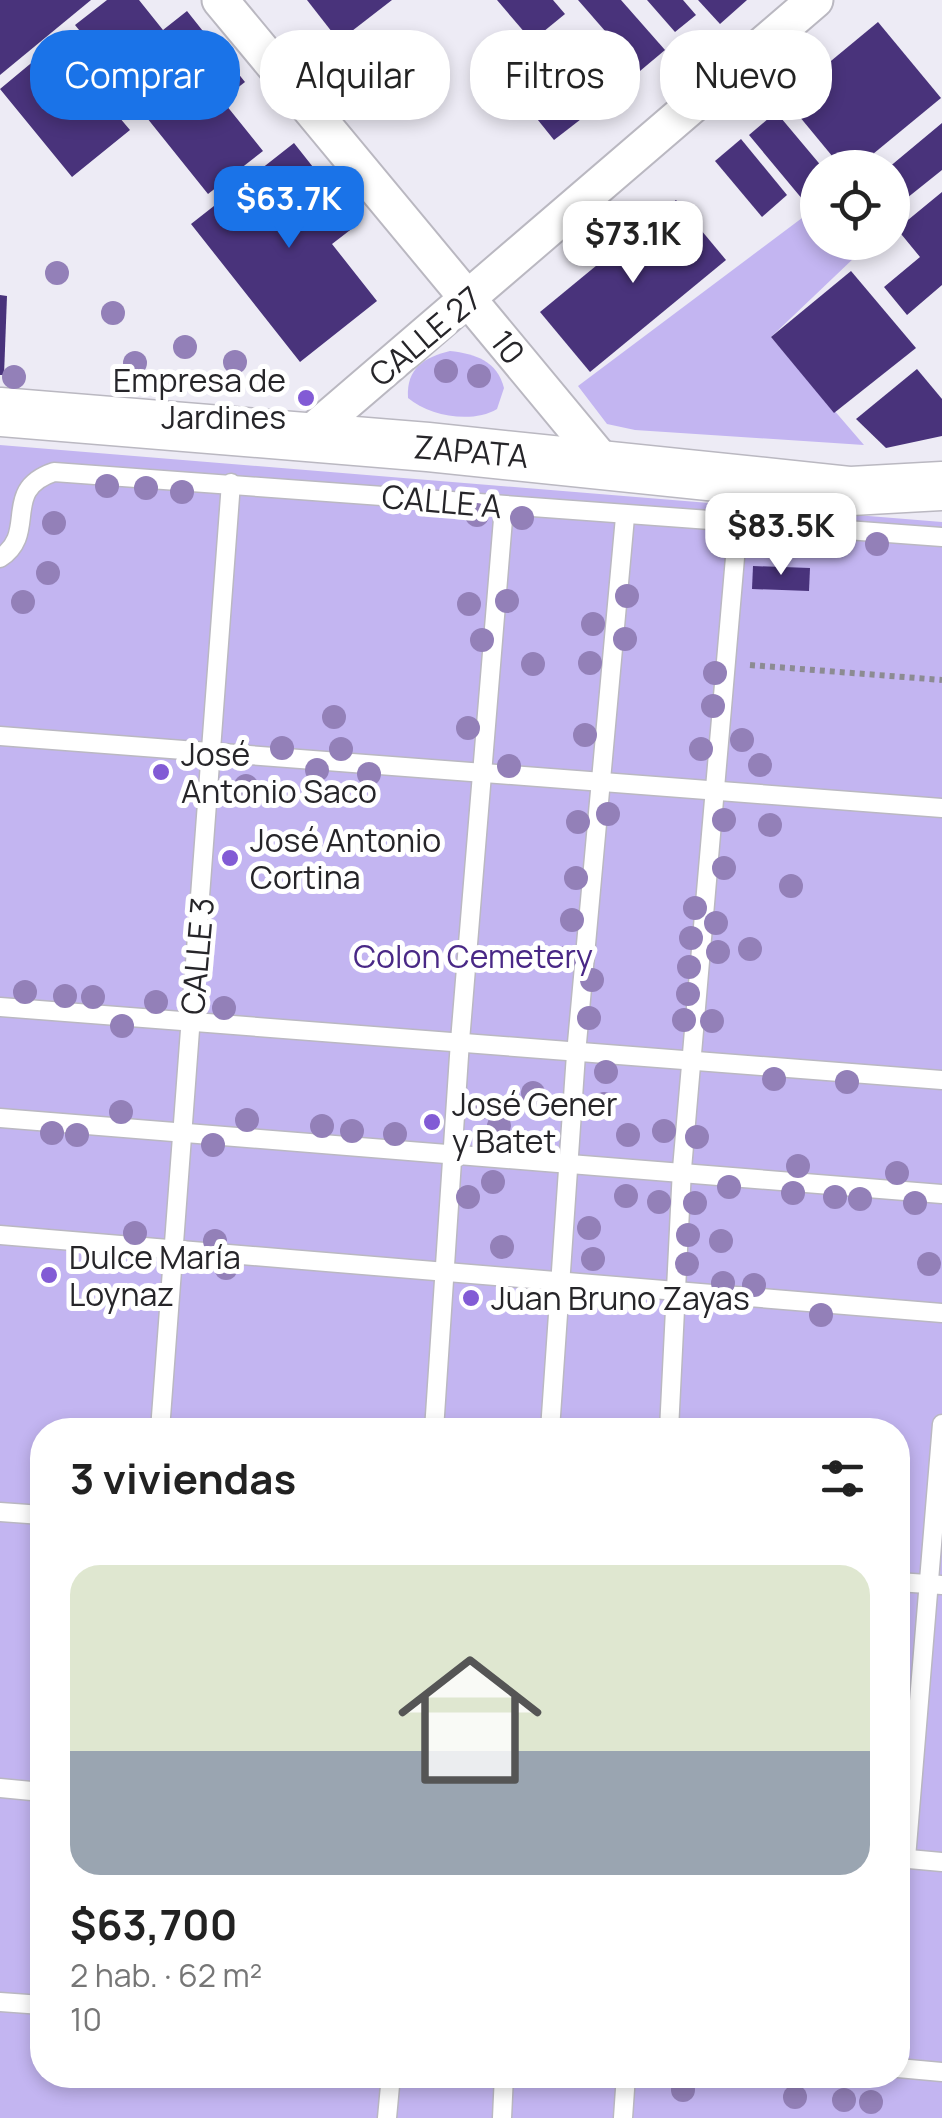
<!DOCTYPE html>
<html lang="es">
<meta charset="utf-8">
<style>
body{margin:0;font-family:Manrope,sans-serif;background:#f2f2f2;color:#222;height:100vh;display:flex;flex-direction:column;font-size:38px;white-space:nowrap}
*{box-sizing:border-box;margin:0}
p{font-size:32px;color:#767676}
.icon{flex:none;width:55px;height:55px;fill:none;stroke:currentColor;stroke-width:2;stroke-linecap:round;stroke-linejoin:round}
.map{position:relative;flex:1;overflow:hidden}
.sheet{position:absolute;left:30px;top:1418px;width:880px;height:670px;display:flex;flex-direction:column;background:#fff;border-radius:40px;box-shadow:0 5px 15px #0003}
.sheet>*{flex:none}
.top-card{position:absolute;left:30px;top:30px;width:882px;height:90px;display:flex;gap:20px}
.tools{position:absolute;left:800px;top:150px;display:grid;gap:20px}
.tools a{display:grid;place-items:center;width:110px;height:110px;border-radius:50%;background:#fff;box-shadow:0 5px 15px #0003;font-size:50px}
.price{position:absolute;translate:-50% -85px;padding:0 22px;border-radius:20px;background:#fff;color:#222;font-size:32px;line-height:65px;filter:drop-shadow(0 2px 5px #0008)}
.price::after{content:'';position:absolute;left:50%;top:60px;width:30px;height:22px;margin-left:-15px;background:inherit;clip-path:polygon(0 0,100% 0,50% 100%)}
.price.active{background:#1a73e8;color:#fff}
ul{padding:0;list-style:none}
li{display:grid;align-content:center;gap:20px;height:530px;padding:0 40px}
li span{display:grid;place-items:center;height:310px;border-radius:30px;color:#555}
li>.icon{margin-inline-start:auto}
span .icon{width:180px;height:180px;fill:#fffc;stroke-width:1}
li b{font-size:42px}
h2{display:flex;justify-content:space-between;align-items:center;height:120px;padding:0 40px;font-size:42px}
.chip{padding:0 35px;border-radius:40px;background:#fff;box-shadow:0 5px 15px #0003;font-size:35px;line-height:90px}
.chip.active{background:#1a73e8;color:#fff}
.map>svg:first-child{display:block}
</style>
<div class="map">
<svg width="942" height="2118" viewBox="0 0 942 2118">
<rect width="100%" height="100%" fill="#edebf5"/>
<g fill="#c3b5f1" fill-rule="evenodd">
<polygon points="810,212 817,219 818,242 841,243 855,257 771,337 864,445 635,430 607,424 578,386"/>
<path d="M 450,351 C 476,354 497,361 504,388 L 497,409 C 472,424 429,416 408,398 C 406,368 425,357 450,351 Z"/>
<path d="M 0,445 L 942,522 L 942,2118 L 0,2118 ZM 42,1430 L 898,1430 L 898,2075 L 42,2075 Z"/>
</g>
<g fill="#49337b">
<polygon points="0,0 91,0 0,75"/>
<polygon points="107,0 139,0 163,30 187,11 214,45 139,104 75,25"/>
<polygon points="307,0 392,0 339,41"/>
<polygon points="497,0 553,0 565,14 532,41"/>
<polygon points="578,0 621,0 665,50 640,71"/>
<polygon points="647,0 683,0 696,15 675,32"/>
<polygon points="698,0 747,0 720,24"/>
<polygon points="878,22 941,98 856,168 842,168 785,99"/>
<polygon points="71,30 133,106 119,117 130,130 72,177 0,89"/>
<polygon points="221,52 245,82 222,100 263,151 208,194 143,113"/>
<polygon points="536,55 585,116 554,140 505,79"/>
<polygon points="776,112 823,168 818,168 818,218 749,135"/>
<polygon points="942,123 942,170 892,210 892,168 888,168"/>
<polygon points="741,139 787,195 762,217 715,161"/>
<polygon points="294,143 358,224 332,244 377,301 300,362 191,224"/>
<polygon points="942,192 942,285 907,315 884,287 920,257 897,229"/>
<polygon points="676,200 726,260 590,372 540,312"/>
<polygon points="851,271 916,348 834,413 771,337"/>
<polygon points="0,295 7,296 4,375 0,375"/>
<polygon points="917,369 942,399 942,436 886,448 856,419"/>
<polygon points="753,566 810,568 809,591 752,589"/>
</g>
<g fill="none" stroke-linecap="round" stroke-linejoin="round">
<g stroke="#bab8c1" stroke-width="21">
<g id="service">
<path d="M 0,558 C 39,533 0,490 54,472 L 942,537"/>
<polyline points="0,736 942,808"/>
<polyline points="0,1007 942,1080"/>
<polyline points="0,1118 942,1194"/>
<polyline points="0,1235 942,1313"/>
<polyline points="160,1430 231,483"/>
<polyline points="434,1430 460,1041 504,507"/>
<polyline points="550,1430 576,1054 625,517"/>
<polyline points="669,1430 682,1169 738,523"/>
<polyline points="0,1512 42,1515"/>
<polyline points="898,1582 942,1585"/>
<polyline points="0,1788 42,1792"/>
<polyline points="898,1858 942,1862"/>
<polyline points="906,1858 942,1424"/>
<polyline points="0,2002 42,2005"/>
<polyline points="898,2068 942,2072"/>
<polyline points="387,2118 391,2075"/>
<polyline points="502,2118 504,2075"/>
<polyline points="623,2118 626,2075"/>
</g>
</g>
<g stroke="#bab8c1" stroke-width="39">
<g id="minor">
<polyline points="220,0 604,463"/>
<polyline points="307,436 815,0"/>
</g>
</g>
<g stroke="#bab8c1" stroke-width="51">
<polyline id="secondary" points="0,412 428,447 851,491 942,486"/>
</g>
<polyline stroke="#8c8b92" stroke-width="6" stroke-dasharray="5 5" stroke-linecap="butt" points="750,665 942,680"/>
<use href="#service" stroke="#fff" stroke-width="18"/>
<use href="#minor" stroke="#fff" stroke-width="35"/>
<use href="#secondary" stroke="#fff" stroke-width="48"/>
</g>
<g fill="#9380b8">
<circle cx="57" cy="273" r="12"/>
<circle cx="113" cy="313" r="12"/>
<circle cx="185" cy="347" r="12"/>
<circle cx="235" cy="362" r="12"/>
<circle cx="135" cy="363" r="12"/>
<circle cx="446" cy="371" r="12"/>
<circle cx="479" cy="376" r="12"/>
<circle cx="14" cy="377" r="12"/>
<circle cx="107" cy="486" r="12"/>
<circle cx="146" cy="488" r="12"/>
<circle cx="182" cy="492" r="12"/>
<circle cx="477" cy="515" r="12"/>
<circle cx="522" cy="518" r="12"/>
<circle cx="54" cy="523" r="12"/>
<circle cx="779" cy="539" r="12"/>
<circle cx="839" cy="541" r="12"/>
<circle cx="877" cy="544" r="12"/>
<circle cx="48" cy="573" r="12"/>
<circle cx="627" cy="596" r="12"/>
<circle cx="507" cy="601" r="12"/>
<circle cx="23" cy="602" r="12"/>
<circle cx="469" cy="604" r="12"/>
<circle cx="593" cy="624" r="12"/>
<circle cx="625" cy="639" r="12"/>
<circle cx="482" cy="640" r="12"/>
<circle cx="590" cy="663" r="12"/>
<circle cx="533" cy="664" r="12"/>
<circle cx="715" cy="673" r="12"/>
<circle cx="713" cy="706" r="12"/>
<circle cx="334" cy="717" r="12"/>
<circle cx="468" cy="728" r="12"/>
<circle cx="585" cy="735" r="12"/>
<circle cx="742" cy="740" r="12"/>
<circle cx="282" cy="748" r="12"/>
<circle cx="341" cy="749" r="12"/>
<circle cx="701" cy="749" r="12"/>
<circle cx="760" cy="765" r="12"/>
<circle cx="509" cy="766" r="12"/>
<circle cx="317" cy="770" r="12"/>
<circle cx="369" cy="774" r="12"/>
<circle cx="246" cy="786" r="12"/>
<circle cx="608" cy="814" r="12"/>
<circle cx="724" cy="820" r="12"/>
<circle cx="578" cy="822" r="12"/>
<circle cx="770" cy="825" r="12"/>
<circle cx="724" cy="868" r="12"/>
<circle cx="576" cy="878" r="12"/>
<circle cx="791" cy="886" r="12"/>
<circle cx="695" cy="908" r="12"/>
<circle cx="572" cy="920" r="12"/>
<circle cx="716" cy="923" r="12"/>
<circle cx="691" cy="938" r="12"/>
<circle cx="750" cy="949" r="12"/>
<circle cx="718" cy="952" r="12"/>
<circle cx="565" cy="958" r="12"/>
<circle cx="689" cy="967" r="12"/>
<circle cx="592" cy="980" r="12"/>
<circle cx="25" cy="992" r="12"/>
<circle cx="688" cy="994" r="12"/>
<circle cx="65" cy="996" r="12"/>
<circle cx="93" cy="997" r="12"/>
<circle cx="156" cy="1002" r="12"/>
<circle cx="224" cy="1008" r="12"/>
<circle cx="589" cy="1018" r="12"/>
<circle cx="684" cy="1020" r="12"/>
<circle cx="712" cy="1021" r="12"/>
<circle cx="122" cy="1026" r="12"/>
<circle cx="606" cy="1072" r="12"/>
<circle cx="774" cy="1079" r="12"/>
<circle cx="847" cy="1082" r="12"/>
<circle cx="533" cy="1093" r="12"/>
<circle cx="604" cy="1104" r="12"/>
<circle cx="479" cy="1108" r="12"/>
<circle cx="121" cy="1112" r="12"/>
<circle cx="247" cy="1120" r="12"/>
<circle cx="322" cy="1126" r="12"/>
<circle cx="499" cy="1126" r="12"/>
<circle cx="352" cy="1131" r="12"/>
<circle cx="664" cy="1131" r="12"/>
<circle cx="52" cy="1133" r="12"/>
<circle cx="395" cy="1134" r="12"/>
<circle cx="77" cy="1135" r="12"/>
<circle cx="628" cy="1135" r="12"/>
<circle cx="697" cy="1137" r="12"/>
<circle cx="213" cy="1145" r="12"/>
<circle cx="798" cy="1166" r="12"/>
<circle cx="897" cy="1173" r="12"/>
<circle cx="493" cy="1182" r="12"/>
<circle cx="729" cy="1187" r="12"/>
<circle cx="793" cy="1193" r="12"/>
<circle cx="626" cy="1196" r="12"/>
<circle cx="468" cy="1197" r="12"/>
<circle cx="835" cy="1197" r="12"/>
<circle cx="860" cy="1199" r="12"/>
<circle cx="659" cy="1202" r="12"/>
<circle cx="695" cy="1203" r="12"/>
<circle cx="915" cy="1203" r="12"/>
<circle cx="589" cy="1228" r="12"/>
<circle cx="135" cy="1233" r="12"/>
<circle cx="688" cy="1235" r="12"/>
<circle cx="215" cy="1241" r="12"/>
<circle cx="721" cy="1241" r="12"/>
<circle cx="502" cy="1247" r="12"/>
<circle cx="593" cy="1259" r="12"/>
<circle cx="687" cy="1264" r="12"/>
<circle cx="929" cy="1264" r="12"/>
<circle cx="226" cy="1268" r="12"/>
<circle cx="723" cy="1283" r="12"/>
<circle cx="754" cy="1285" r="12"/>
<circle cx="821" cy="1315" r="12"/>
<circle cx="683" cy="2090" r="12"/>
<circle cx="795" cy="2097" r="12"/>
<circle cx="844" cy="2100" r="12"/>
<circle cx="871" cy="2102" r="12"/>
</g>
<g fill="#825bd5" stroke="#fff" stroke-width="4">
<circle cx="306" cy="398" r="10"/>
<circle cx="161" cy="772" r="10"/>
<circle cx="230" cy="858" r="10"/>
<circle cx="432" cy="1122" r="10"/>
<circle cx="49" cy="1275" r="10"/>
<circle cx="471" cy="1298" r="10"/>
</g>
<g text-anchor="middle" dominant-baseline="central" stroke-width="10" stroke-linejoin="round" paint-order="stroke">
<g font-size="32" fill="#262529" stroke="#fff">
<text transform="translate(425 336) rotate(-40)">CALLE 27</text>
<text transform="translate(508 347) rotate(52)">10</text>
<text transform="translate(471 451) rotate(5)">ZAPATA</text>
<text transform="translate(442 501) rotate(5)">CALLE A</text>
<text transform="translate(197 956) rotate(-85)">CALLE 3</text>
</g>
<g font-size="32" fill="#262529" stroke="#fff" text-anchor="start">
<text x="286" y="380" text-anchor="end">Empresa de<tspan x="286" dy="37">Jardines</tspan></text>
<text x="181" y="754">José<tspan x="181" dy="37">Antonio Saco</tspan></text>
<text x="250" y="840">José Antonio<tspan x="250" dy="37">Cortina</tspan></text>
<text x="452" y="1104">José Gener<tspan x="452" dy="37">y Batet</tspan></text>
<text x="69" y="1257">Dulce María<tspan x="69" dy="37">Loynaz</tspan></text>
<text x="491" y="1298">Juan Bruno Zayas</text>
</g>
<g font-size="32" fill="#492886" stroke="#fff">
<text x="473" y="956">Colon Cemetery</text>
</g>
</g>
</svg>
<div class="tools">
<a><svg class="icon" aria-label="locate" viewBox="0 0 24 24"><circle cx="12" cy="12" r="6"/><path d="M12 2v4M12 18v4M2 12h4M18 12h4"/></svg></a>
</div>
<b class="price active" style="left:289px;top:251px">$63.7K</b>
<b class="price" style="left:633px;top:286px">$73.1K</b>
<b class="price" style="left:781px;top:578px">$83.5K</b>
<div class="top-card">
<a class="chip active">Comprar</a>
<a class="chip">Alquilar</a>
<a class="chip">Filtros</a>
<a class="chip">Nuevo</a>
</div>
<section class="sheet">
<h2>3 viviendas<svg class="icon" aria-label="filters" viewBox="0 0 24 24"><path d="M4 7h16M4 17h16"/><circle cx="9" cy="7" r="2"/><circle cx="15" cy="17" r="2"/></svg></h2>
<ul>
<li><span style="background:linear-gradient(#dfe7d0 60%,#9aa5b1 0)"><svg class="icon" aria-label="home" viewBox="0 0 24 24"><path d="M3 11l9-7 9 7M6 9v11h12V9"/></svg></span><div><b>$63,700</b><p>2 hab. · 62 m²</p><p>10</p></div></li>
</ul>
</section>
</div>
